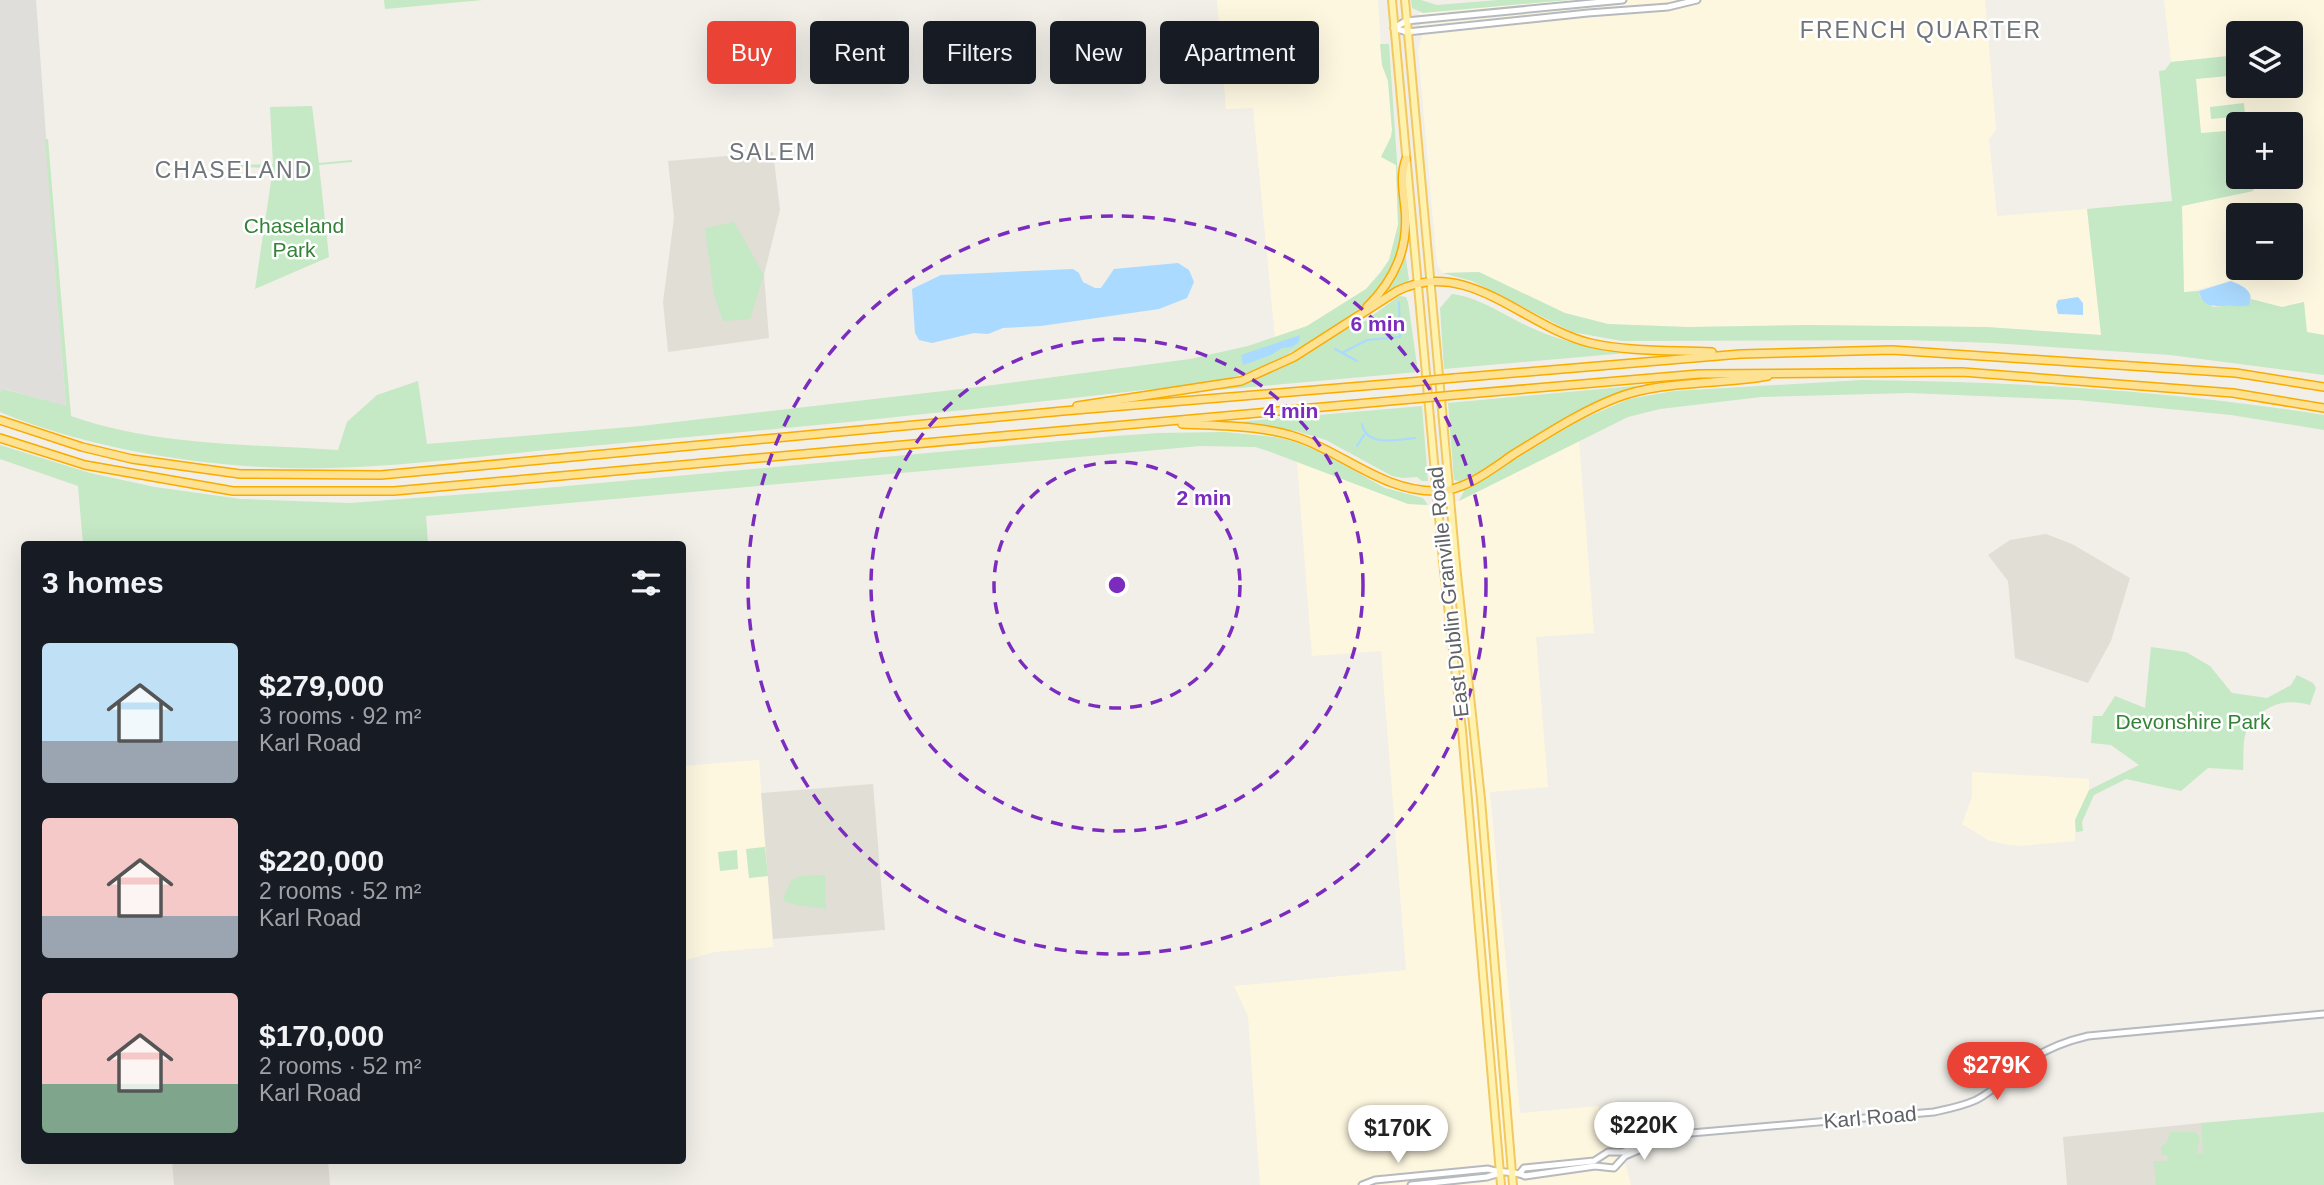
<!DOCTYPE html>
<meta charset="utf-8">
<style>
body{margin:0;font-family:Arial,sans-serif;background:#20242c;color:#f1f3f6;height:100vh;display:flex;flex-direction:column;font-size:26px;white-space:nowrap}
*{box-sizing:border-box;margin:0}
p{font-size:23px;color:#9ea1a6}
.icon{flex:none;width:38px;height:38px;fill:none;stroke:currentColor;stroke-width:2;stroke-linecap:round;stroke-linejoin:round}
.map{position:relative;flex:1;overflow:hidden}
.sheet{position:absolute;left:21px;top:541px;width:665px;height:623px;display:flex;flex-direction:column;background:#171b24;border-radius:7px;box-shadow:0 7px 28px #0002}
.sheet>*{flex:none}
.banner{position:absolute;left:707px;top:21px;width:665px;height:63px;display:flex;gap:14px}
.tools{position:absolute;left:2226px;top:21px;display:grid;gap:14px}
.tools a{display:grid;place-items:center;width:77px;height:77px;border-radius:7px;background:#171b24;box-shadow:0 7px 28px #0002;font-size:35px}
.price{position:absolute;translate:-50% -60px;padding:0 16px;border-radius:24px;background:#fff;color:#222;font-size:23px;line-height:46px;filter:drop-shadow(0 2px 4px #0008)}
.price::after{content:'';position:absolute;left:50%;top:42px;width:21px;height:16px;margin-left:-10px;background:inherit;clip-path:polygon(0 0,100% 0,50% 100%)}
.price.on{background:#ea4335;color:#fff}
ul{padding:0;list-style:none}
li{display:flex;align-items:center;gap:21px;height:175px;padding:0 21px}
li span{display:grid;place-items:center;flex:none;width:196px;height:140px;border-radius:7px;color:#555}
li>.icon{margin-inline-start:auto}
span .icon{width:84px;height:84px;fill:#fffc;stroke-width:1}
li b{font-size:30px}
h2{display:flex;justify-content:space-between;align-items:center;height:84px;padding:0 21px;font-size:30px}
.pill{padding:0 24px;border-radius:7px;background:#171b24;box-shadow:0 7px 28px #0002;font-size:24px;line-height:63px}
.pill.on{background:#ea4335;color:#fff}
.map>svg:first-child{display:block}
</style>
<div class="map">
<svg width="2324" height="1185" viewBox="0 0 2324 1185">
<rect width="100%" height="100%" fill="#f1efe8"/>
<g fill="#fef7e0" fill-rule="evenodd">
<polygon points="1217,0 1378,0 1382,65 1388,81 1392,130 1391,137 1381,156 1396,164 1398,225 1389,260 1366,289 1307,326 1275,338 1253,108 1226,109"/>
<polygon points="1569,0 1985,0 1996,130 1989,139 1997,216 2087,209 2102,335 1986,327 1807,325 1688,327 1608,324 1565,313 1479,272 1442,273 1437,263 1432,210 1418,49 1422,36 1419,13"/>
<path d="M 2164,0 L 2324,0 L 2324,335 L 2306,333 L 2304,302 L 2282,307 L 2251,299 L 2251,295 L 2239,284 L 2231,281 L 2184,293 L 2182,206 L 2253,191 L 2258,183 L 2258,177 L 2291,177 L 2291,124 L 2238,124 L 2238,130 L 2201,134 L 2196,79 L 2238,75 L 2238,86 L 2291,86 L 2291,33 L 2238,33 L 2238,56 L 2171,62 ZM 2238,215 L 2291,215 L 2291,268 L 2238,268 Z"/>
<polygon points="1579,441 1594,633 1536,637 1548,787 1490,792 1520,1113 1599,1106 1600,1121 1613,1157 1623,1155 1631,1185 1260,1185 1248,1016 1234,986 1406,970 1381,651 1312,656 1297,462 1408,504 1428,505 1459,501"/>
<polygon points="759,760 773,947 714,952 683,961 682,766"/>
<polygon points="1972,772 2089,779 2089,790 2075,820 2075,841 2019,846 2002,844 1988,840 1962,824 1972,797"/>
</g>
<polygon fill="#e0deda" points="0,0 36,0 66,407 8,390 3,389 0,393"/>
<g fill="#e1ded6">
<polygon points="773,152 780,210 764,275 769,338 668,352 663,302 674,218 668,161"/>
<polygon points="2046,534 2072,544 2130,578 2111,641 2088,683 2015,658 2008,581 1988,555 2010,540"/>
<polygon points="873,784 885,930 773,939 761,793"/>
<polygon points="2201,1123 2207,1185 2067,1185 2063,1137"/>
<polygon points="172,1160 328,1160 330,1185 174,1185"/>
</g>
<g fill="#c5e8c5">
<polygon points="384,0 483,0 385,9"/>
<polygon points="1411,0 1421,0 1437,5 1498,0 1569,0 1423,13 1412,8"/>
<path d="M 1380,44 L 1389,44 L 1401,221 C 1399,281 1367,307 1319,336 C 1295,350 1272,364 1246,373 C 1211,386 1172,387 1135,391 C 1068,399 1001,406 934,413 C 813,426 691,437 569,448 C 490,455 410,466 330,468 C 226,471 96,452 0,412 L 0,393 L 3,389 L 66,406 L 45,139 L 48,139 L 71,416 C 157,446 248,444 338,450 L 347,422 L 377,395 L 418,381 L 427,444 L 641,426 L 978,387 L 1190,359 L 1248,346 L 1307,326 L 1366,289 L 1381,272 L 1389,260 L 1398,225 L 1396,165 L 1381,157 L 1391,137 L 1392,130 L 1388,81 L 1382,65 Z"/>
<polygon points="2237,55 2238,75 2196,79 2201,133 2238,130 2238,160 2235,177 2246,179 2258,177 2258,183 2253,191 2182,206 2184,292 2199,291 2200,297 2213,307 2250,303 2251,299 2282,307 2304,302 2307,332 2324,335 2324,375 2170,355 1992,343 1907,340 1622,341 1572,332 1472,281 1442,273 1479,272 1565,313 1608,324 1688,327 1807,325 1986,327 2101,335 2087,209 2172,201 2159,71 2165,70 2171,62"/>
<polygon points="2244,103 2245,116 2211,119 2210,107"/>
<polygon points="312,106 319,163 352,160 352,162 319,165 329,257 255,289 273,168 238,167 238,165 273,164 270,107"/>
<polygon points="734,222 764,275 750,319 723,321 714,295 705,228"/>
<polygon points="1405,252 1409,280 1388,292 1387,291"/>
<path d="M 1452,294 C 1480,297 1506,317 1532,328 C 1562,342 1593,348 1626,353 L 1444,369 L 1440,308 Z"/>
<polygon points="1399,296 1406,297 1408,302 1418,372 1218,390 1262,376 1298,359 1352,325 1365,321"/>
<path d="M 1862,380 C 2019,382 2169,390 2324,415 L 2324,430 L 2231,415 L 2077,400 L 1909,393 L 1761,397 L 1660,409 L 1628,417 L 1459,501 L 1465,489 L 1578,421 L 1629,399 L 1674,391 Z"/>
<polygon points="1645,385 1646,387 1628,392 1506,455 1462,482 1454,480 1448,403"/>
<polygon points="1422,406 1428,481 1422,481 1417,477 1403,478 1392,476 1326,440 1296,431 1226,423"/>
<polygon points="1225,432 1275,437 1292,441 1323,453 1385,488 1423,498 1428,505 1408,504 1268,451 1255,447 1200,446 426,516 428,544 83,544 78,486 0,459 0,445 90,473 155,487 241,499 350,503 545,488 1115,436 1159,433"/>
<path d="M 2151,647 L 2186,652 L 2210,666 L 2232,693 L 2267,698 L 2291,685 L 2297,675 L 2313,683 L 2316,688 L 2310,705 C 2284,697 2261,706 2247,730 C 2242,739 2244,759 2243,770 L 2208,768 L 2181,791 L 2126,779 L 2094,795 L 2082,822 L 2083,831 L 2076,832 L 2075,820 L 2089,790 L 2139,765 L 2111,745 L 2091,743 L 2093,716 L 2102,716 L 2115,696 L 2145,708 Z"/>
<polygon points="765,847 768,876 749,878 746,849"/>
<polygon points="737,850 738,869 720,871 718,852"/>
<path d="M 825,875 L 826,909 L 797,905 L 783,901 C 792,871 796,877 825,875 Z"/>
<polygon points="2324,1112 2324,1185 2156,1185 2154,1161 2166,1161 2168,1158 2167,1155 2162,1156 2161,1147 2167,1142 2170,1132 2195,1132 2200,1138 2197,1153 2203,1153 2201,1123"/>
</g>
<g fill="#aadaff">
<polygon points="1178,263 1189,270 1194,282 1187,298 1159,309 1041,326 1003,328 988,334 974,333 932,343 919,340 915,333 912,289 941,275 1073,269 1079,273 1083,282 1095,288 1101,288 1114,269"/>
<path d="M 2231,281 C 2243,286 2255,291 2249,305 C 2241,308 2234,305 2225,306 C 2212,306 2202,307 2199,291 Z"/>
<polygon points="2078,297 2083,303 2083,315 2058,314 2056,305 2058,300"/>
<polygon points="1300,335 1299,342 1292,347 1282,348 1271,355 1243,365 1241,355"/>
</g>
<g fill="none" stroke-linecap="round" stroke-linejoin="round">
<g stroke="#aadaff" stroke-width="2">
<polyline points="1335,349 1357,361"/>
<polyline points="1342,353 1367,340 1400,337 1399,302"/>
<path d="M 1362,424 C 1366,447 1397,440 1415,438"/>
<polyline points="1357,446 1364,435"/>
</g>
<g stroke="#b6babf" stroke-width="9">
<g id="secondary">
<polyline points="1394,28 1407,32 1588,13 1668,7 1697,0"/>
<polyline points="1394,28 1406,21 1623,0"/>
<path d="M 1520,1173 L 1524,1168 L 1594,1161 L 1608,1152 L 1622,1152 L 1644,1143 L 1691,1133 L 1934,1112 C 1948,1109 1963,1106 1976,1100 C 1992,1092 2005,1079 2019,1068 C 2040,1051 2062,1042 2088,1036 L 2324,1014"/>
<path d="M 1362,1185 L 1375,1180 L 1488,1169 C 1499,1173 1516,1171 1525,1176 L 1595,1166 L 1614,1168 L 1625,1156 L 1646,1147 L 1649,1144"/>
<polyline points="1411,1185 1487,1177 1500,1173"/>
</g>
</g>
<g stroke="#f2c960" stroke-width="10">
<g id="primary">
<polyline points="1392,0 1443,561 1462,730 1501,1185"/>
<polyline points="1405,0 1456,565 1481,799 1513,1185"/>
</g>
</g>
<g stroke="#f9ab00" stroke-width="10">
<g id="highway">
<path d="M 1367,307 C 1395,279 1409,248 1405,208 C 1403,190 1400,175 1406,159"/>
<polyline points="1454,378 1741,354 1892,350 2236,373 2324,387"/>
<polyline points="1455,395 1699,374 1962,372 2233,393 2324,408"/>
<path d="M 1077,406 L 1241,381 L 1294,357 L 1397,291 C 1468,256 1524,327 1590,343 C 1630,352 1672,350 1712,352"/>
<polyline points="0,420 82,447 132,459 240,474 381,475 1063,411 1411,382"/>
<path d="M 1182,424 C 1222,426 1269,425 1307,441 C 1351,459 1389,493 1439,491 C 1466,490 1492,469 1514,454 C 1547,434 1580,412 1616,398 C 1662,380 1719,385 1768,376"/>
<polyline points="0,438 85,465 233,491 394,491 1412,399"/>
</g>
</g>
<use href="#secondary" stroke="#fff" stroke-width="5"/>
<use href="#primary" stroke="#fff2af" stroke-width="6"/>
<use href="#highway" stroke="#fde293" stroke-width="7"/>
<g stroke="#f9ab00" stroke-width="10" stroke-linecap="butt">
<g id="highway-bridge">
<polyline points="1411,382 1454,378"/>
<polyline points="1412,399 1455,395"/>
</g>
</g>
<use href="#highway-bridge" stroke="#fde293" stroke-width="7"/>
</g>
<g fill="none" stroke="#7b2cbf" stroke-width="3.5" stroke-dasharray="12 9">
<circle cx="1117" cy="585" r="123"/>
<circle cx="1117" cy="585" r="246"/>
<circle cx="1117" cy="585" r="369"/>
</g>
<g text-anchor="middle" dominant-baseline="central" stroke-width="5" stroke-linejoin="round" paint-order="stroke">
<g font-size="21" fill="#348238" stroke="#fff">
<text x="294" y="225">Chaseland<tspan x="294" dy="24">Park</tspan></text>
<text x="2193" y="721">Devonshire Park</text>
</g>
<g font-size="21" fill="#5f6368" stroke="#fff">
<text transform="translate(1448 592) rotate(-96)">East Dublin Granville Road</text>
<text transform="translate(1870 1117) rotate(-5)">Karl Road</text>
</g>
<g font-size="23" letter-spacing="2" fill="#70757a" stroke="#fff">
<text x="1921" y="30">FRENCH QUARTER</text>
<text x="773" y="152">SALEM</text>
<text x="234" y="170">CHASELAND</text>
</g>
</g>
<circle cx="1117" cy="585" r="10" fill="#7b2cbf" stroke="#fff" stroke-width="3.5"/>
<g font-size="21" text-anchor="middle" font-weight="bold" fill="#7b2cbf" stroke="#fff" stroke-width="5" stroke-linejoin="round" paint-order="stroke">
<text x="1378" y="331">6 min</text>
<text x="1291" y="418">4 min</text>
<text x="1204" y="505">2 min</text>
</g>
</svg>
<div class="tools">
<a><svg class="icon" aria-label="layers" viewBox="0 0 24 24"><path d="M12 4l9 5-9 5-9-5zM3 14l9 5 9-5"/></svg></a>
<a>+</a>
<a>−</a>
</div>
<b class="price on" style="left:1997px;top:1102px">$279K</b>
<b class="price" style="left:1644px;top:1162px">$220K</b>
<b class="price" style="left:1398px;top:1165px">$170K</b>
<div class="banner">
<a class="pill on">Buy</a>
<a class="pill">Rent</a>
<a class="pill">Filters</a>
<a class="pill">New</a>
<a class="pill">Apartment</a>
</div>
<section class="sheet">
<h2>3 homes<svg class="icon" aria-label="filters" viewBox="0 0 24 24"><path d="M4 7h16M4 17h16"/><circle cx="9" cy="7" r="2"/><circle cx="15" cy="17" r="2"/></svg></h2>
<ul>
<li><span style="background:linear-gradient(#bfe0f5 70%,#9aa5b1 0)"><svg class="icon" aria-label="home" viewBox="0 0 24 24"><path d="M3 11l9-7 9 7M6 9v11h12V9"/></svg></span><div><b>$279,000</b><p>3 rooms · 92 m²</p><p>Karl Road</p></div></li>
<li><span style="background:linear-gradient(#f6c9c9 70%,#9aa5b1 0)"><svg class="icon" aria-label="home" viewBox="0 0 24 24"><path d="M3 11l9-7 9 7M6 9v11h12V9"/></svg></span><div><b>$220,000</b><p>2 rooms · 52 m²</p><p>Karl Road</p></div></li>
<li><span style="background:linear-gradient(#f6c9c9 65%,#7fa58c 0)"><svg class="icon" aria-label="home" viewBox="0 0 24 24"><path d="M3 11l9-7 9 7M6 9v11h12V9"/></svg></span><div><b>$170,000</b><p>2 rooms · 52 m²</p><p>Karl Road</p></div></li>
</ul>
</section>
</div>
